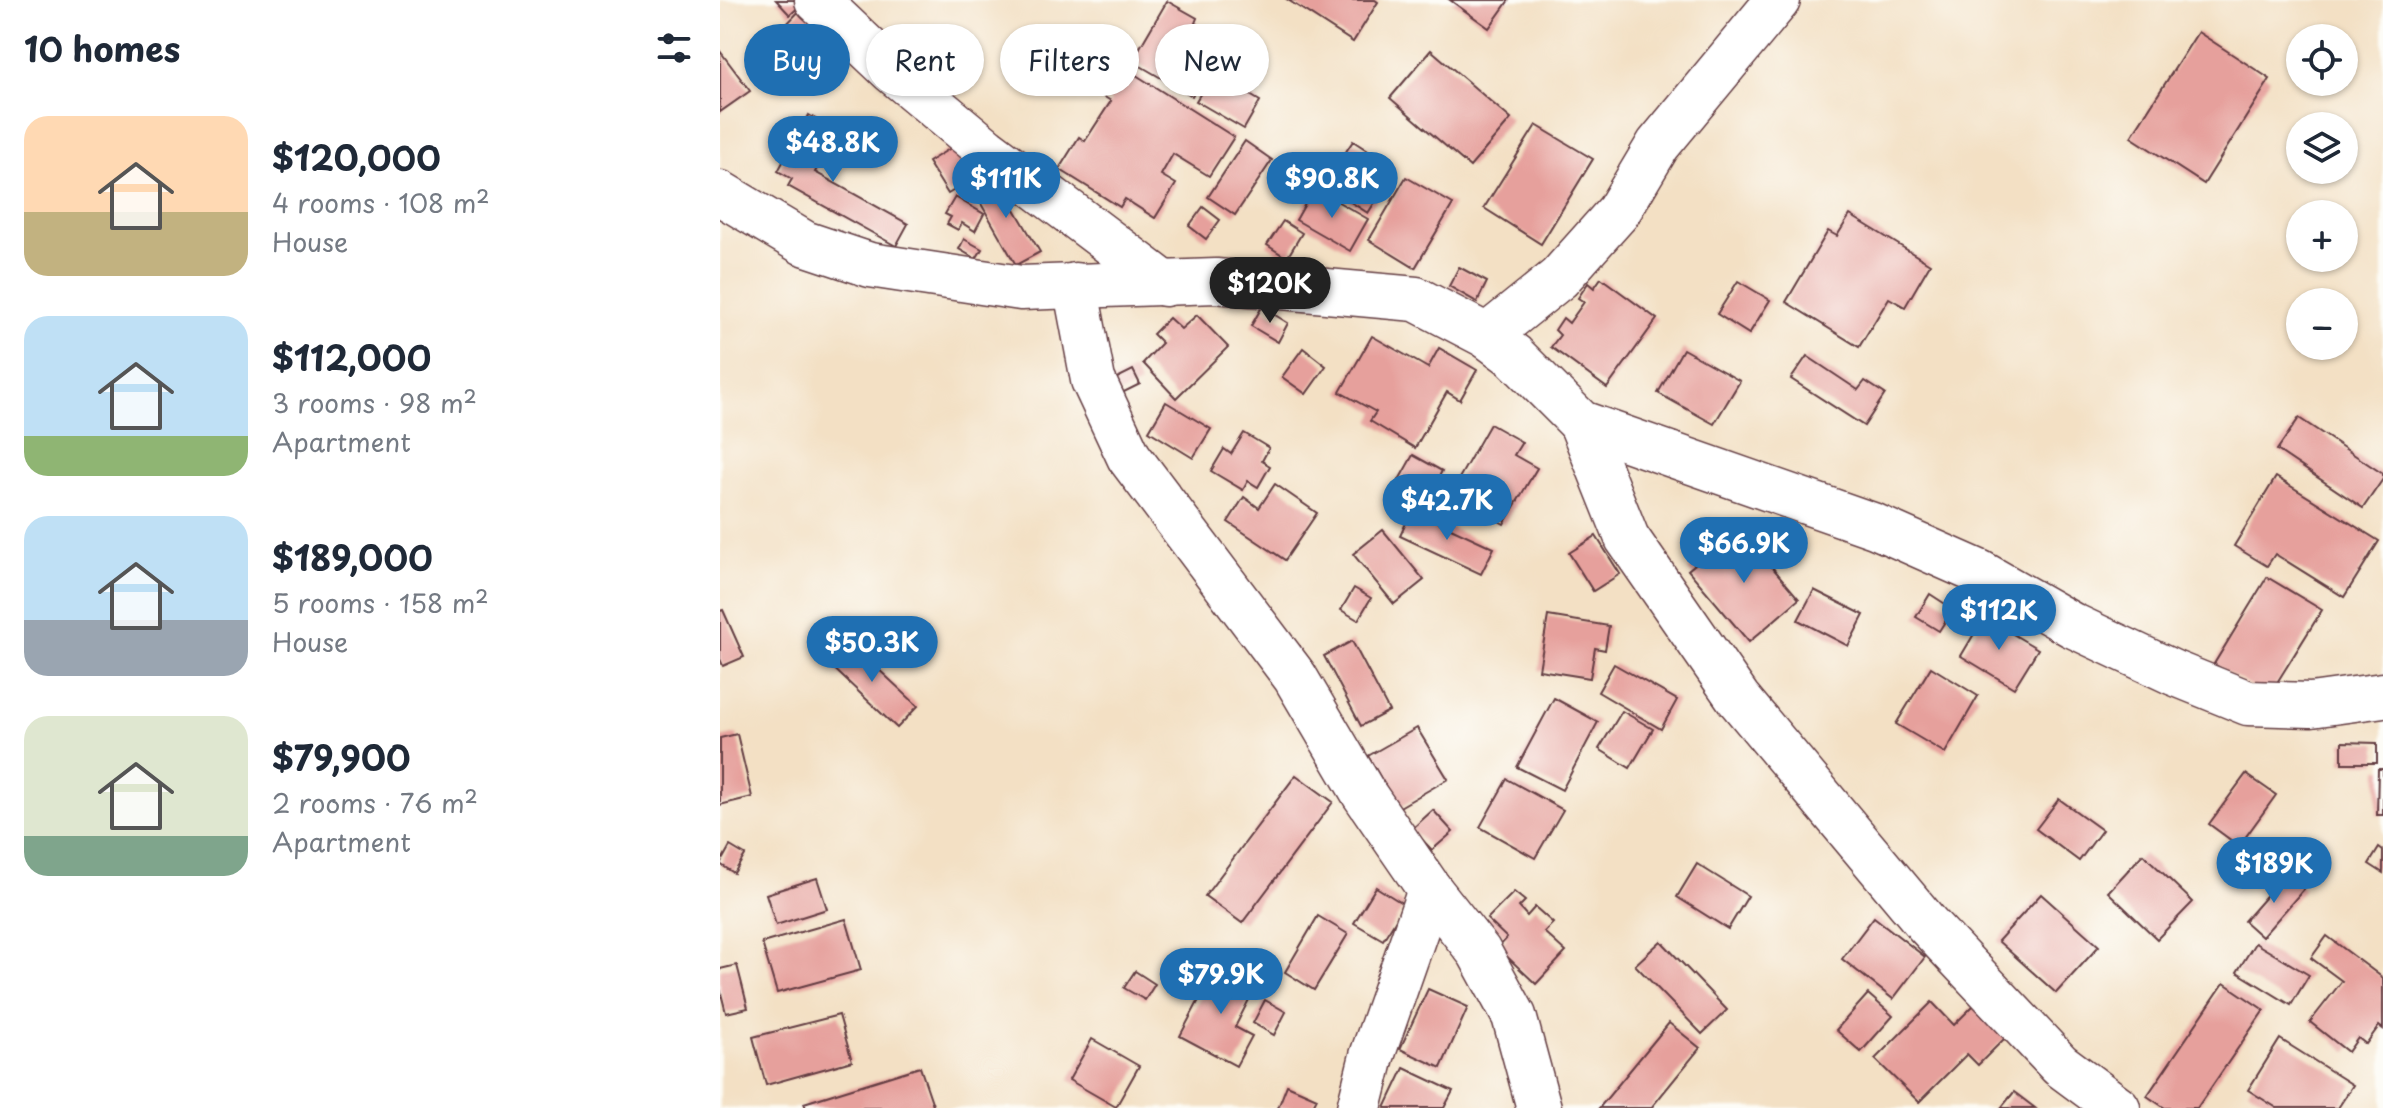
<!DOCTYPE html>
<meta charset="utf-8">
<style>
body{margin:0;font-family:"Playpen Sans",sans-serif;background:#f6f6f7;color:#1f2937;height:100vh;display:flex;flex-direction:column;font-size:30px;white-space:nowrap}
*{box-sizing:border-box;margin:0}
p{font-size:26px;color:#747a83}
.icon{flex:none;width:44px;height:44px;fill:none;stroke:currentColor;stroke-width:2;stroke-linecap:round;stroke-linejoin:round}
.map{position:relative;flex:1;overflow:hidden}
.details{display:flex;flex-direction:column;background:#fff;width:720px}
.details>*{flex:none}
.guide{position:absolute;left:24px;top:24px;width:760px;height:72px;display:flex;gap:16px}
.controls{position:absolute;left:1566px;top:24px;display:grid;gap:16px}
.controls a{display:grid;place-items:center;width:72px;height:72px;border-radius:50%;background:#fff;box-shadow:0 2px 6px #0004;font-size:40px}
.price{position:absolute;translate:-50% -68px;padding:0 18px;border-radius:28px;background:#1f6fb2;color:#fff;font-size:26px;line-height:52px;filter:drop-shadow(0 2px 4px #0008)}
.price::after{content:'';position:absolute;left:50%;top:48px;width:24px;height:18px;margin-left:-12px;background:inherit;clip-path:polygon(0 0,100% 0,50% 100%)}
.price.active{background:#222;color:#fff}
ul{padding:0;list-style:none}
li{display:flex;align-items:center;gap:24px;height:200px;padding:0 24px}
li span{display:grid;place-items:center;flex:none;width:224px;height:160px;border-radius:24px;color:#555}
li>.icon{margin-inline-start:auto}
span .icon{width:96px;height:96px;fill:#fffc;stroke-width:1}
li b{font-size:34px}
h2{display:flex;justify-content:space-between;align-items:center;height:96px;padding:0 24px;font-size:34px}
.pill{padding:0 28px;border-radius:36px;background:#fff;box-shadow:0 2px 6px #0004;font-size:28px;line-height:72px}
.pill.active{background:#1f6fb2;color:#fff}
main{display:flex;flex:1;min-height:0}
.map>svg:first-child{display:block}
</style>
<main>
<section class="details">
<h2>10 homes<svg class="icon" aria-label="filters" viewBox="0 0 24 24"><path d="M4 7h16M4 17h16"/><circle cx="9" cy="7" r="2"/><circle cx="15" cy="17" r="2"/></svg></h2>
<ul>
<li><span style="background:linear-gradient(#ffd9b3 60%,#c2b280 0)"><svg class="icon" aria-label="home" viewBox="0 0 24 24"><path d="M3 11l9-7 9 7M6 9v11h12V9"/></svg></span><div><b>$120,000</b><p>4 rooms · 108 m²</p><p>House</p></div></li>
<li><span style="background:linear-gradient(#bfe0f5 75%,#8fb573 0)"><svg class="icon" aria-label="home" viewBox="0 0 24 24"><path d="M3 11l9-7 9 7M6 9v11h12V9"/></svg></span><div><b>$112,000</b><p>3 rooms · 98 m²</p><p>Apartment</p></div></li>
<li><span style="background:linear-gradient(#bfe0f5 65%,#9aa5b1 0)"><svg class="icon" aria-label="home" viewBox="0 0 24 24"><path d="M3 11l9-7 9 7M6 9v11h12V9"/></svg></span><div><b>$189,000</b><p>5 rooms · 158 m²</p><p>House</p></div></li>
<li><span style="background:linear-gradient(#dfe7d0 75%,#7fa58c 0)"><svg class="icon" aria-label="home" viewBox="0 0 24 24"><path d="M3 11l9-7 9 7M6 9v11h12V9"/></svg></span><div><b>$79,900</b><p>2 rooms · 76 m²</p><p>Apartment</p></div></li>
</ul>
</section>
<div class="map">
<svg width="1663" height="1108" viewBox="0 0 1663 1108">
<rect width="100%" height="100%" fill="#fdfcf7"/>
<filter id="ink" filterUnits="userSpaceOnUse"><feTurbulence type="fractalNoise" baseFrequency=".0125" numOctaves="2"/><feDisplacementMap in="SourceGraphic" scale="16" xChannelSelector="R" yChannelSelector="G"/><feConvolveMatrix kernelMatrix="1 2 1 2 8 2 1 2 1" color-interpolation-filters="sRGB"/></filter>
<filter id="wash" filterUnits="userSpaceOnUse"><feTurbulence type="fractalNoise" baseFrequency=".006" numOctaves="4" result="noise"/><feDisplacementMap in="SourceGraphic" scale="32" xChannelSelector="R" yChannelSelector="G"/><feGaussianBlur stdDeviation="1.8" result="paint"/><feColorMatrix in="noise" values="0 0 0 0 0 0 0 0 0 0 0 0 0 0 0 0 0 1.4 0 .05"/><feComposite in="paint" operator="in"/></filter>
<g filter="url(#wash)">
<rect width="100%" height="100%" fill="#f3e0c4"/>
<g id="blocks">
<g fill="#e6a09c">
<polygon points="56,0 86,0 70,15"/>
<polygon points="568,0 655,0 658,2 633,42"/>
<polygon points="730,0 789,0 769,28"/>
<polygon points="447,1 477,18 475,23 505,41 472,96 412,61"/>
<polygon points="86,4 101,18 76,44 61,30"/>
<polygon points="1478,32 1550,79 1484,184 1411,137"/>
<polygon points="711,50 791,119 750,167 670,98"/>
<polygon points="0,51 30,91 0,112"/>
<polygon points="397,63 514,137 489,176 453,154 441,175 456,184 435,218 405,199 400,207 339,169 359,137 365,141 391,101 378,93"/>
<polygon points="493,73 540,101 524,129 476,101"/>
<polygon points="89,115 117,132 95,172 188,224 176,246 68,186 72,179 58,171"/>
<polygon points="816,125 873,159 821,244 764,208"/>
<polygon points="244,140 264,172 228,194 208,162"/>
<polygon points="525,141 552,160 515,215 488,197"/>
<polygon points="633,141 676,169 648,213 604,185"/>
<polygon points="275,175 320,252 296,265 252,188"/>
<polygon points="686,177 733,204 695,268 649,240"/>
<polygon points="594,188 648,219 630,251 576,220"/>
<polygon points="235,197 264,214 255,231 242,223 238,230 227,224 231,217 225,214"/>
<polygon points="483,207 500,220 486,239 469,226"/>
<polygon points="1130,215 1210,264 1185,307 1169,298 1139,347 1066,302 1108,231 1117,236"/>
<polygon points="563,221 582,233 567,258 547,245"/>
<polygon points="244,239 262,249 256,259 239,249"/>
<polygon points="739,267 767,282 757,302 729,286"/>
<polygon points="881,278 937,319 887,388 831,347 840,335 835,330 843,318 849,323 864,302 858,298 868,283 874,288"/>
<polygon points="1018,281 1050,300 1029,334 997,314"/>
<polygon points="542,307 568,323 558,342 531,326"/>
<polygon points="477,315 508,347 456,398 423,363 442,343 433,334 449,318 461,329"/>
<polygon points="652,336 708,368 719,348 757,370 740,400 727,392 695,448 650,421 656,412 620,392"/>
<polygon points="583,348 606,366 586,394 562,377"/>
<polygon points="963,349 1020,381 994,424 938,393"/>
<polygon points="1087,356 1138,390 1145,381 1165,394 1144,426 1071,379"/>
<polygon points="413,370 420,384 394,397 387,383"/>
<polygon points="446,402 491,429 473,458 429,431"/>
<polygon points="1579,418 1663,474 1663,479 1643,508 1557,450"/>
<polygon points="770,424 802,442 794,455 817,468 784,524 730,494"/>
<polygon points="524,433 549,448 542,461 550,466 538,487 528,481 523,490 491,471 504,449 511,454"/>
<polygon points="693,455 722,471 708,497 679,480"/>
<polygon points="1556,477 1659,541 1624,597 1555,554 1547,566 1514,546"/>
<polygon points="555,484 597,513 565,560 508,522 524,497 539,508"/>
<polygon points="692,510 774,548 761,574 680,536"/>
<polygon points="1019,528 1079,599 1029,642 968,570"/>
<polygon points="663,530 704,580 674,604 633,554"/>
<polygon points="876,536 900,574 873,591 849,553"/>
<polygon points="1547,577 1602,610 1548,697 1494,664"/>
<polygon points="634,588 651,598 638,620 621,610"/>
<polygon points="1094,590 1144,615 1128,646 1078,620"/>
<polygon points="1210,594 1233,609 1219,631 1196,617"/>
<polygon points="3,610 24,657 3,666 0,659 0,611"/>
<polygon points="828,616 889,626 885,650 875,648 870,678 819,670"/>
<polygon points="1264,617 1318,649 1294,688 1241,656"/>
<polygon points="127,640 198,706 177,728 107,662"/>
<polygon points="632,641 669,711 641,726 604,656"/>
<polygon points="894,664 957,700 941,729 878,692"/>
<polygon points="1211,667 1258,696 1225,753 1176,724"/>
<polygon points="834,698 878,722 842,790 797,767"/>
<polygon points="902,711 933,729 910,768 879,749"/>
<polygon points="697,728 728,779 678,808 648,756"/>
<polygon points="17,734 32,797 0,805 0,738"/>
<polygon points="1622,742 1657,743 1657,763 1622,763"/>
<polygon points="1658,769 1663,769 1663,815 1657,815"/>
<polygon points="1526,774 1556,795 1519,846 1489,824"/>
<polygon points="576,775 613,802 522,923 485,896"/>
<polygon points="787,779 843,810 815,858 760,827"/>
<polygon points="1339,799 1382,830 1359,861 1316,829"/>
<polygon points="713,810 733,832 712,850 692,829"/>
<polygon points="1575,844 1597,861 1584,878 1562,861"/>
<polygon points="10,846 25,855 14,873 0,864"/>
<polygon points="1659,848 1663,851 1663,873 1649,864"/>
<polygon points="1423,854 1473,902 1437,939 1388,892"/>
<polygon points="977,864 1028,896 1008,929 957,897"/>
<polygon points="1566,873 1584,889 1542,937 1524,921"/>
<polygon points="97,878 107,909 56,925 46,894"/>
<polygon points="656,887 685,905 663,940 634,923"/>
<polygon points="794,892 805,901 799,907 807,916 815,907 833,923 824,932 846,952 816,984 778,948 787,938 767,919"/>
<polygon points="1321,894 1379,946 1336,993 1278,941"/>
<polygon points="598,916 628,934 594,990 565,972"/>
<polygon points="1154,917 1205,957 1173,999 1122,959"/>
<polygon points="126,919 141,970 57,993 42,943"/>
<polygon points="1607,936 1663,978 1663,1029 1659,1026 1646,1044 1638,1038 1628,1052 1590,1022 1622,981 1591,958"/>
<polygon points="941,941 1007,1010 982,1034 915,965"/>
<polygon points="1535,943 1589,975 1571,1005 1517,972"/>
<polygon points="498,964 537,984 515,1027 532,1036 516,1066 460,1036"/>
<polygon points="17,965 28,1008 6,1013 0,989 0,969"/>
<polygon points="415,971 435,984 425,1000 404,988"/>
<polygon points="1504,983 1544,1010 1477,1108 1445,1108 1427,1096"/>
<polygon points="708,989 748,1007 721,1068 680,1049"/>
<polygon points="1148,994 1173,1016 1141,1052 1116,1030"/>
<polygon points="545,1000 566,1012 554,1035 533,1023"/>
<polygon points="1212,1002 1234,1025 1254,1005 1286,1037 1258,1065 1247,1054 1199,1102 1155,1059"/>
<polygon points="119,1015 132,1061 46,1085 33,1037"/>
<polygon points="949,1023 980,1048 931,1108 879,1108"/>
<polygon points="372,1039 419,1066 396,1107 349,1080"/>
<polygon points="1560,1039 1633,1085 1618,1108 1557,1108 1528,1090"/>
<polygon points="200,1067 214,1108 86,1108 84,1103"/>
<polygon points="684,1068 733,1091 724,1108 665,1108"/>
<polygon points="567,1085 597,1098 592,1108 558,1108"/>
<polygon points="1294,1092 1315,1108 1281,1108"/>
</g>
</g>
</g>
<g filter="url(#ink)">
<use href="#blocks" fill-opacity="0" stroke="#633c42" stroke-width="2"/>
<g fill="none" stroke-linecap="round" stroke-linejoin="round">
<g stroke="#633c42" stroke-width="47">
<g id="street">
<polyline points="97,0 172,71 266,149 445,284"/>
<polyline points="0,193 84,243 150,265 301,288 496,281 696,299 767,336 794,356 861,423 1155,526 1259,572 1352,625 1454,673 1528,703 1591,705 1663,695"/>
<polyline points="355,285 373,380 409,457 575,677 644,794 710,890 759,952 794,1016 819,1108"/>
<polyline points="767,336 839,278 898,212 938,145 1058,0"/>
<polyline points="861,423 907,538 1018,698 1207,924 1340,1065 1398,1108"/>
<polyline points="639,1108 652,1056 710,890"/>
</g>
</g>
<use href="#street" stroke="#fff" stroke-width="44"/>
</g>
</g>
</svg>
<div class="controls">
<a><svg class="icon" aria-label="locate" viewBox="0 0 24 24"><circle cx="12" cy="12" r="6"/><path d="M12 2v4M12 18v4M2 12h4M18 12h4"/></svg></a>
<a><svg class="icon" aria-label="layers" viewBox="0 0 24 24"><path d="M12 4l9 5-9 5-9-5zM3 14l9 5 9-5"/></svg></a>
<a>+</a>
<a>−</a>
</div>
<b class="price" style="left:113px;top:184px">$48.8K</b>
<b class="price" style="left:286px;top:220px">$111K</b>
<b class="price" style="left:612px;top:220px">$90.8K</b>
<b class="price active" style="left:550px;top:325px">$120K</b>
<b class="price" style="left:727px;top:542px">$42.7K</b>
<b class="price" style="left:1024px;top:585px">$66.9K</b>
<b class="price" style="left:1279px;top:652px">$112K</b>
<b class="price" style="left:152px;top:684px">$50.3K</b>
<b class="price" style="left:1554px;top:905px">$189K</b>
<b class="price" style="left:501px;top:1016px">$79.9K</b>
<div class="guide">
<a class="pill active">Buy</a>
<a class="pill">Rent</a>
<a class="pill">Filters</a>
<a class="pill">New</a>
</div>
</div>
</main>
